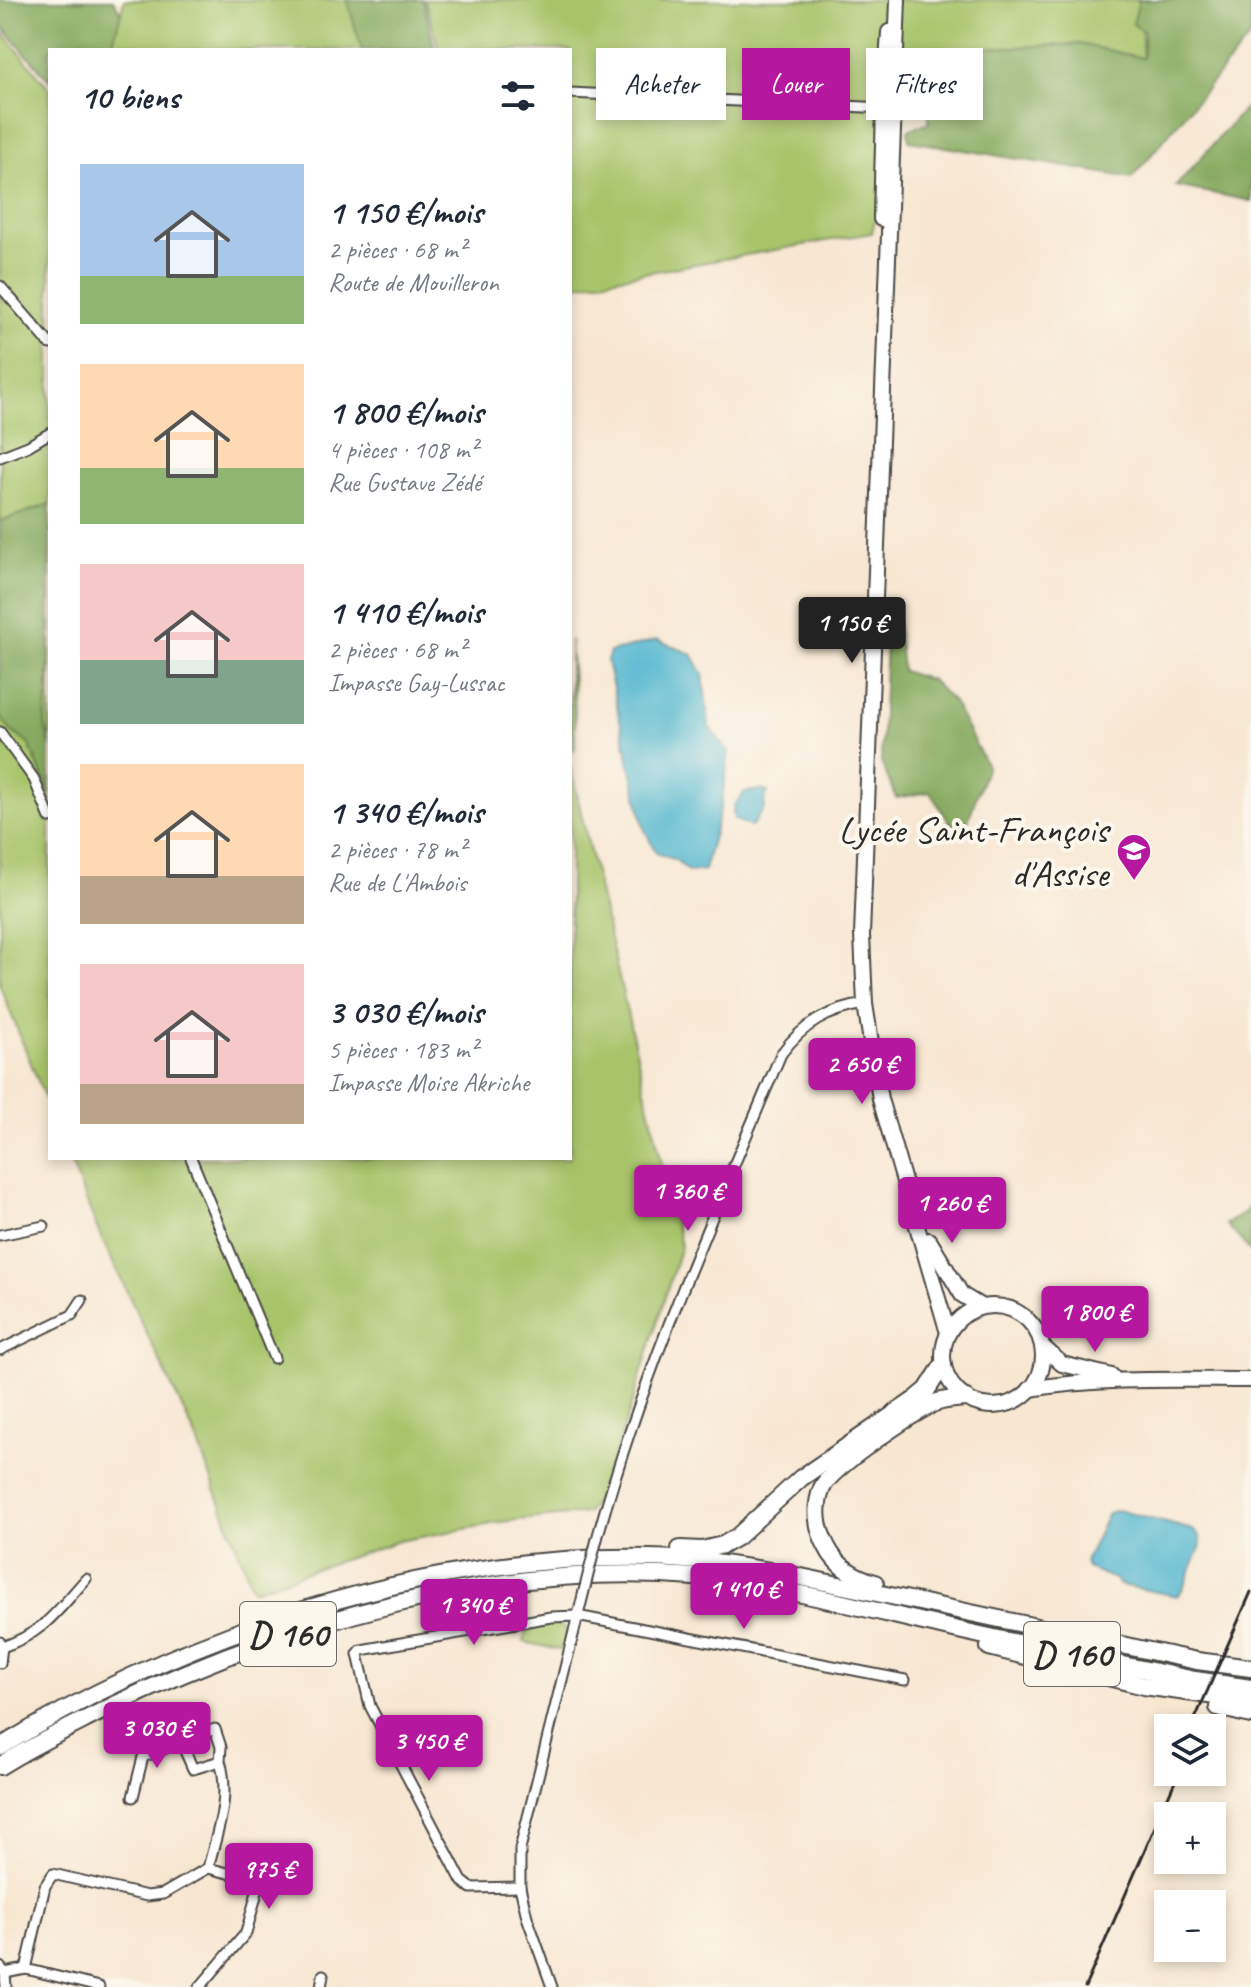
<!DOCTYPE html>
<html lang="fr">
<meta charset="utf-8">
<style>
body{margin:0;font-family:Caveat,sans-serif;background:#f2f2f3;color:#1f2937;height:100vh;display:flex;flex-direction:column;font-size:30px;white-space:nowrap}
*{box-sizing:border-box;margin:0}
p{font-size:26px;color:#747a83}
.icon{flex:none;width:44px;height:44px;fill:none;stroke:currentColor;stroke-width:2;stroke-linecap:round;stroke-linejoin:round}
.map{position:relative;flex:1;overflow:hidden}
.details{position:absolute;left:48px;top:48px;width:524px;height:1112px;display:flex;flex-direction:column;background:#fff;border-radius:0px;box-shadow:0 4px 12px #0003}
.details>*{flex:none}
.top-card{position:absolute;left:596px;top:48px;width:534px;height:72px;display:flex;gap:16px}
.buttons{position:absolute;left:1154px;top:1714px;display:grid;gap:16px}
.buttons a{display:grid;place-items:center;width:72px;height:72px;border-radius:0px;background:#fff;box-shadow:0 4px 12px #0003;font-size:40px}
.price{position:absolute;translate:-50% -68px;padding:0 18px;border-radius:8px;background:#b5179e;color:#fff;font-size:26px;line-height:52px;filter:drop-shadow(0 2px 4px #0008)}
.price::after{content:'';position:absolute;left:50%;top:48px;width:24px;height:18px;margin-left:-12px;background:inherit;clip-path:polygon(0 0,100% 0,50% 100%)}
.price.active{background:#222;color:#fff}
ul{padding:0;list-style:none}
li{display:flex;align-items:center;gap:24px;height:200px;padding:0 32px}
li span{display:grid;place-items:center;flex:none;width:224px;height:160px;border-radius:0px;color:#555}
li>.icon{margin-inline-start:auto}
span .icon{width:96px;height:96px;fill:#fffc;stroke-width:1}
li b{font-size:34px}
h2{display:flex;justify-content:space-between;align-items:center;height:96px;padding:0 32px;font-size:34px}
.pill{padding:0 28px;border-radius:0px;background:#fff;box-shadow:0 4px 12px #0003;font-size:28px;line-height:72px}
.pill.active{background:#b5179e;color:#fff}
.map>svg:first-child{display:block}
</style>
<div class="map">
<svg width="1251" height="1987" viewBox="0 0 1251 1987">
<rect width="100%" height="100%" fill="#fbf7ec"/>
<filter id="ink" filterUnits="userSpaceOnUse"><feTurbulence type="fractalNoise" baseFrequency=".0125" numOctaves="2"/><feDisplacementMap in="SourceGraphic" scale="16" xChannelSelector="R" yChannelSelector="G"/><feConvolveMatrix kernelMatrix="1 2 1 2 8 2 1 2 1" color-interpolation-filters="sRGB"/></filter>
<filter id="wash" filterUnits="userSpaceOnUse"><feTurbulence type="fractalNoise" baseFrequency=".006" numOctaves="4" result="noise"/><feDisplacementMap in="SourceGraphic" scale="32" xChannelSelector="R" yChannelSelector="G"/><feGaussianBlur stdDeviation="1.8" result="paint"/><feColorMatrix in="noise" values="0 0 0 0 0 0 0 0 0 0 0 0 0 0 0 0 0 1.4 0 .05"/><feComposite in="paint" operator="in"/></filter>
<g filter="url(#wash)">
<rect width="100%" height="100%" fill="#f7e7d1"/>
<g fill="#a8c46b" stroke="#6a784b" stroke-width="2">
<polygon points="124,0 347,0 363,50 111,50"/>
<polygon points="425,0 1139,0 1143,58 916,51 872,233 570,286 570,50 439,50"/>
<polygon points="0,29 50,89 50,1111 0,986"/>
<polygon points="570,765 681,1246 606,1486 587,1513 508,1521 399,1541 253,1590 194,1433 100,1235 69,1158 570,1158"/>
<polygon points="553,1621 567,1630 566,1640 560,1650 524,1642 527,1624"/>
</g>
<g fill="#86aa5f" stroke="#586a45" stroke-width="2">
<polygon points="0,0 113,0 121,13 111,50 50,50 50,81 0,24"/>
<polygon points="347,0 423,0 435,50 362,50"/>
<polygon points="1139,0 1251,0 1251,36 1132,178 909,141 908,130 929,122 928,100 909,95 910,55 916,51 1080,44 1143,58 1144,32 1133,24"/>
<polygon points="1251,101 1251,201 1176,186"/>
<polygon points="50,504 50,655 45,724 50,744 50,794 29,744 10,730 0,716 0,521"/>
<polygon points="887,615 897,619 902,671 931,680 953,702 987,766 967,824 956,832 930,792 896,798 881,761"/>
<polygon points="570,639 575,710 575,749 570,752"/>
<polygon points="1251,1201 1251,1252 1226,1224 1246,1212"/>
</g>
<g fill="#50b5cf" stroke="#3e707d" stroke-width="2">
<polygon points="657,640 692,654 703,674 709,727 729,752 721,806 704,870 689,872 676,860 656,853 644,828 607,661 610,652"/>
<polygon points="761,790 768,792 764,800 765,807 751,827 734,819 733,807 745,792"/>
<polygon points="1117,1510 1193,1530 1200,1537 1201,1545 1183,1589 1177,1596 1120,1585 1115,1579 1087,1568 1085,1562 1108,1513"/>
</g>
</g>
<g filter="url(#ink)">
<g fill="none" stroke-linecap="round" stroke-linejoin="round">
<g stroke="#4a4744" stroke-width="13">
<g id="street">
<polyline points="570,93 886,108"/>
<polyline points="0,286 50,344"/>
<polyline points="0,457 28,446 50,433"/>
<polyline points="0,732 34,779 50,818"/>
<polyline points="191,1158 274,1358"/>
<polyline points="0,1235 44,1226"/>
<polyline points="0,1350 72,1315 82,1300"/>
<path d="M 597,1539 C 643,1371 714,1213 781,1054 C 803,1024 828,1010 865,1004"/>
<polyline points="0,1642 2,1647 0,1663"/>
<path d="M 2,1647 C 44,1633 57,1611 86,1579"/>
<polyline points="133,1797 143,1757 181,1742"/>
<polyline points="520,1887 471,1888 462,1881 370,1706 358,1654 361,1650 551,1617 577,1616 905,1680"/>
<polyline points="0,1967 5,1973 6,1987"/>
<path d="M 26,1969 L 45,1886 L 53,1874 L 147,1896 L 163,1894 L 208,1868 C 217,1832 231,1797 220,1761 L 193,1769 L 181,1742 L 215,1729 L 221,1747 L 220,1761"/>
<polyline points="5,1973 26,1969 99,1987"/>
<polyline points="200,1987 246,1933 260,1881 208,1868"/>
<polyline points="321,1987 323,1975"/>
<polyline points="552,1987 527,1917 520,1887 520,1849 585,1587"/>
</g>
</g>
<g stroke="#4a4744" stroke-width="18">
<g id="secondary">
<polyline points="898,0 862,935 865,1004 880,1099 948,1333"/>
<polyline points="881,219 884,108 889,32"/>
<polyline points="929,1240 962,1295 982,1307"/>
<circle cx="993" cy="1356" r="50"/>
<polyline points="1042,1346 1062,1364 1112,1376"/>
<path d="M 1030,1389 C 1103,1377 1177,1380 1251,1380"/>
</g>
</g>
<g stroke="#4a4744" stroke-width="20">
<g id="highway">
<polyline points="680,1549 702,1550 723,1545 737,1537 801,1478 916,1399 927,1390 943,1365"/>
<path d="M 875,1583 C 854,1577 837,1567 827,1547 C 817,1529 814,1508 822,1488 C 831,1467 913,1413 935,1403 C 945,1399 955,1399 966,1398"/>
<polyline points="989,1647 1144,1686 1251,1701"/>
<polyline points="1218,1707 1251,1715"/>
<path d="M 0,1747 C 189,1632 426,1553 649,1558 C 696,1559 741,1566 787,1574 L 1197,1661 L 1251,1668"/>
<path d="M 0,1766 C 33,1745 69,1728 104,1710 C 279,1624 498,1560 694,1577 C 778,1585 862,1608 945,1627 C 1028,1646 1111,1663 1195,1680 L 1251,1688"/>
</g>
</g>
<use href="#street" stroke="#fff" stroke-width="9"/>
<use href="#secondary" stroke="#fff" stroke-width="14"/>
<use href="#highway" stroke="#fff" stroke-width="16"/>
<g stroke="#2b2b2b" stroke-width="3">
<polyline points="1191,1728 1251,1592"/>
<polyline points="1085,1987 1179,1772"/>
</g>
<g stroke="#4a4744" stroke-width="13" stroke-linecap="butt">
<polyline id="street-bridge" points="585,1587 597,1539"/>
</g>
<use href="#street-bridge" stroke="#fff" stroke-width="9"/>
</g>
</g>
<defs>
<g id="school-pin" transform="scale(1.8)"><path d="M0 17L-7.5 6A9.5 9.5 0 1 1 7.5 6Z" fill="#b5179e" stroke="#fbf7ec"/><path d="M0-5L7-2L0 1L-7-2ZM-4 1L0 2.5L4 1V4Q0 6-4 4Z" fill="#fff"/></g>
</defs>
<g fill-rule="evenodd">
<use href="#school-pin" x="1134" y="851"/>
</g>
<g text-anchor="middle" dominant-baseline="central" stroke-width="8" stroke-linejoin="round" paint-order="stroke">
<g fill="#fbf7ec" stroke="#696865" stroke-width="2">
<rect x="240" y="1602" width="96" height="64" rx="6"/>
<rect x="1024" y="1622" width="96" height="64" rx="6"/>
</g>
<g font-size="36" font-weight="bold" fill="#2b2b2b">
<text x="288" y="1634">D 160</text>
<text x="1072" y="1654">D 160</text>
</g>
<g font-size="38" fill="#2b2b2b" stroke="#fbf7ec" text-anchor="end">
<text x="1108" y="829">Lycée Saint-François<tspan x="1108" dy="44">d'Assise</tspan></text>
</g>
</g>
</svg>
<div class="buttons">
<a><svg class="icon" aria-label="layers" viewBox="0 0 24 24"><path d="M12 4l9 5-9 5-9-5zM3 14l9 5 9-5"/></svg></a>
<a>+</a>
<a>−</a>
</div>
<b class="price active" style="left:852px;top:665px">1 150 €</b>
<b class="price" style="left:862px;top:1106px">2 650 €</b>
<b class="price" style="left:688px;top:1233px">1 360 €</b>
<b class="price" style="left:952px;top:1245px">1 260 €</b>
<b class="price" style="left:1095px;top:1354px">1 800 €</b>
<b class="price" style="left:744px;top:1631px">1 410 €</b>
<b class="price" style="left:474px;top:1647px">1 340 €</b>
<b class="price" style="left:157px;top:1770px">3 030 €</b>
<b class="price" style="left:429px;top:1783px">3 450 €</b>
<b class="price" style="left:269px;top:1911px">975 €</b>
<div class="top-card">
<a class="pill">Acheter</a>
<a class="pill active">Louer</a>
<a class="pill">Filtres</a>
</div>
<section class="details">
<h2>10 biens<svg class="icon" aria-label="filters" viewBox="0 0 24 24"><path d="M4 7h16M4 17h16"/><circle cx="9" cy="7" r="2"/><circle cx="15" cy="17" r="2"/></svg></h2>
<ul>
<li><span style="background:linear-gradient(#a9c7e8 70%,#8fb573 0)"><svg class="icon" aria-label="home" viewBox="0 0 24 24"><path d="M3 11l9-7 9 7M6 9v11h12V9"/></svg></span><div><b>1 150 €/mois</b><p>2 pièces · 68 m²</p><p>Route de Mouilleron</p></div></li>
<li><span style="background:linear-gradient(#ffd9b3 65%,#8fb573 0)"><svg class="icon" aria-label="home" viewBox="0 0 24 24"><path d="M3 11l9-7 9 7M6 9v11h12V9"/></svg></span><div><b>1 800 €/mois</b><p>4 pièces · 108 m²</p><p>Rue Gustave Zédé</p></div></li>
<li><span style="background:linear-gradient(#f6c9c9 60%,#7fa58c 0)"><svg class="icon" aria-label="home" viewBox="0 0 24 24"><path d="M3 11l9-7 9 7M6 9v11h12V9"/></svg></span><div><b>1 410 €/mois</b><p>2 pièces · 68 m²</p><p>Impasse Gay-Lussac</p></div></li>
<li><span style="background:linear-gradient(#ffd9b3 70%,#b9a48a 0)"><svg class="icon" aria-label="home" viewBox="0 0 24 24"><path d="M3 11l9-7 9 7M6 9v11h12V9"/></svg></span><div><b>1 340 €/mois</b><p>2 pièces · 78 m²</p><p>Rue de L'Ambois</p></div></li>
<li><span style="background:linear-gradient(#f6c9c9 75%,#b9a48a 0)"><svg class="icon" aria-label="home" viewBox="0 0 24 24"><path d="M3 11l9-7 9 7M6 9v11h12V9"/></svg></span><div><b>3 030 €/mois</b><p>5 pièces · 183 m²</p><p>Impasse Moise Akriche</p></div></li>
</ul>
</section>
</div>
